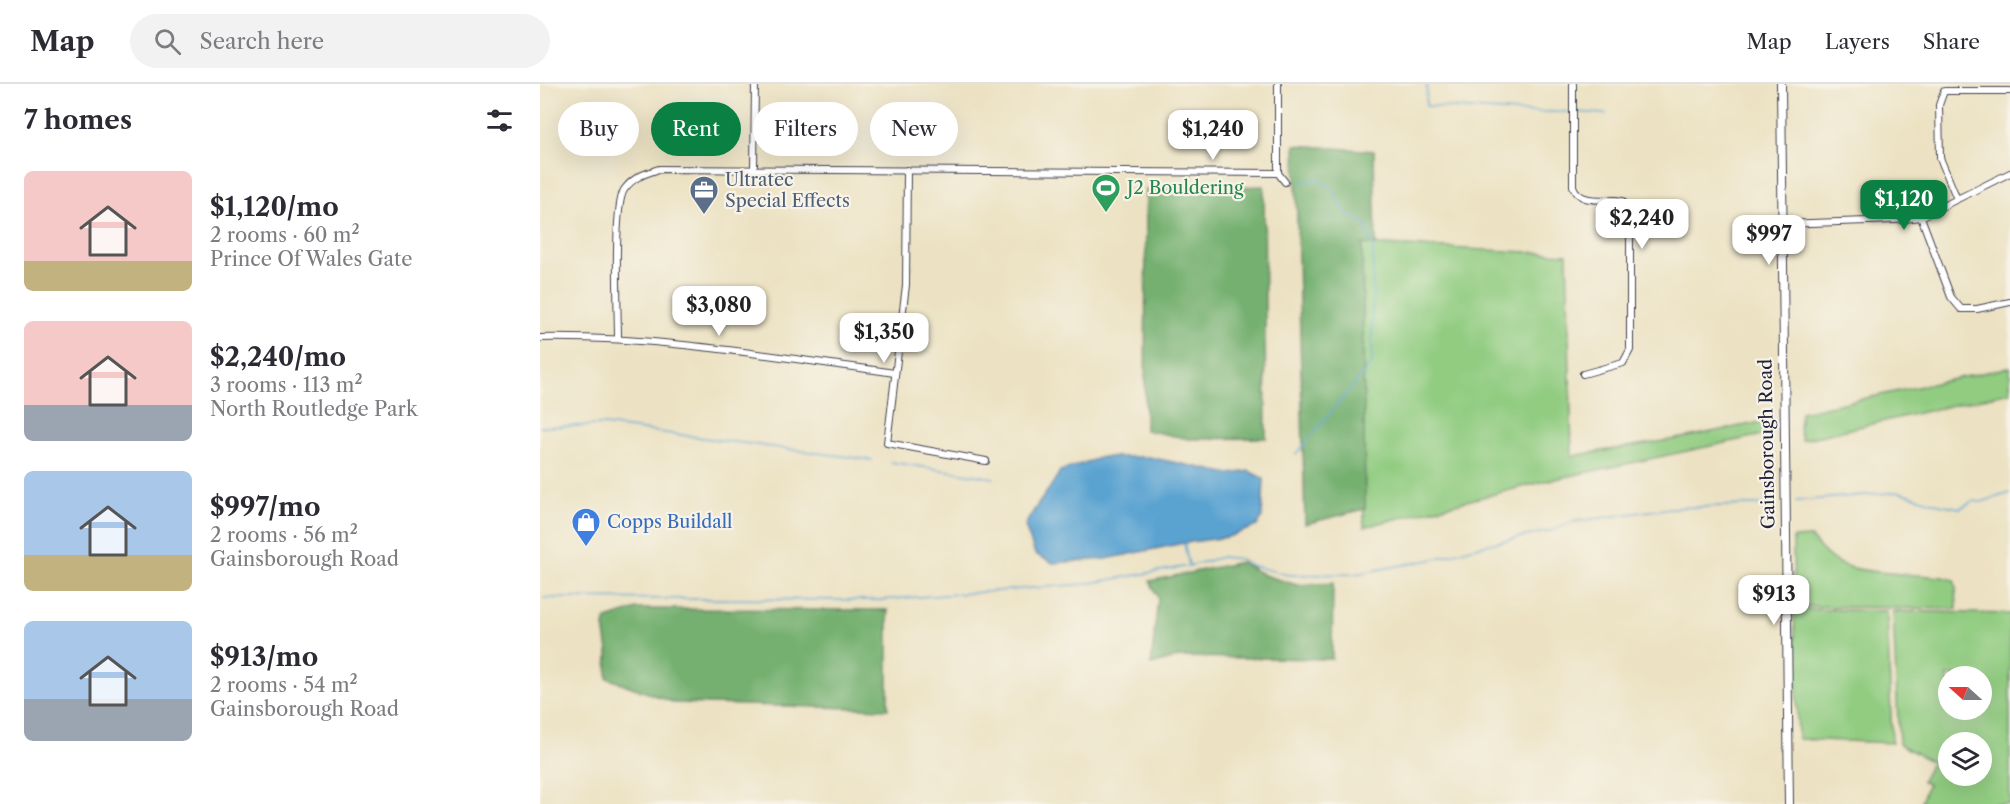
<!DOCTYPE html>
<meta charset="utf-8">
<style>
body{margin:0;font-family:"Libre Caslon Text",serif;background:#f2f2f3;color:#2b2b33;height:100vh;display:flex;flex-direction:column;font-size:22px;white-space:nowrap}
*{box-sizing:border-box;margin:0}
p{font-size:20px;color:#7c7c81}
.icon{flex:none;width:33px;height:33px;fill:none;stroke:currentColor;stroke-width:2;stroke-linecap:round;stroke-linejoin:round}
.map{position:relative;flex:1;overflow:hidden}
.panel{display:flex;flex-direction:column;background:#fff;width:540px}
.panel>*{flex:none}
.hud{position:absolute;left:18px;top:18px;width:570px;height:54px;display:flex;gap:12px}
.needle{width:39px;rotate:291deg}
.fabs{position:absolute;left:1398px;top:582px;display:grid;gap:12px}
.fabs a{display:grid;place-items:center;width:54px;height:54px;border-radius:50%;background:#fff;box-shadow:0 6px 24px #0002;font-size:30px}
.price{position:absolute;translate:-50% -51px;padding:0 14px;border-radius:12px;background:#fff;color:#222;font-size:20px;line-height:39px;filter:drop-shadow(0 2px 3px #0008)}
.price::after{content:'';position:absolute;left:50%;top:36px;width:18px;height:14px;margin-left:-9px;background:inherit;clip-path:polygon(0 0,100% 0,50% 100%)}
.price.current{background:#0b8043;color:#fff}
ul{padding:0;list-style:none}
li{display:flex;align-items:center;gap:18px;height:150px;padding:0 24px}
li span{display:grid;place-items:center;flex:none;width:168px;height:120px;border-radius:9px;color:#555}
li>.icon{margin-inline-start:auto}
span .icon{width:72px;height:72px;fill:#fffc;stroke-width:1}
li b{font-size:26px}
h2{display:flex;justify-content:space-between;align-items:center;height:72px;padding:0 24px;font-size:26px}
.chip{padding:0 21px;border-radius:27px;background:#fff;box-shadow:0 6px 24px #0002;font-size:21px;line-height:54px}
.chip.current{background:#0b8043;color:#fff}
header{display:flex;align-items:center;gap:36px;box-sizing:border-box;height:84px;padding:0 30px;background:#fff;border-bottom:2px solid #e1e1e2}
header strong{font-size:28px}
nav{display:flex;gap:33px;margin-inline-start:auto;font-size:21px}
.search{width:420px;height:54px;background:#f2f2f3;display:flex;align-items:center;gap:15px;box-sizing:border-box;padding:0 21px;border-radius:33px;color:#7c7c81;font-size:22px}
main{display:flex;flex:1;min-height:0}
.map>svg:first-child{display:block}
</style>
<header>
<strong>Map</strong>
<div class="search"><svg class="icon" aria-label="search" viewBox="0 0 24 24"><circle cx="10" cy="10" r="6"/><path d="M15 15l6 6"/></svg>Search here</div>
<nav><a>Map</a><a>Layers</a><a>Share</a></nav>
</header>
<main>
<section class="panel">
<h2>7 homes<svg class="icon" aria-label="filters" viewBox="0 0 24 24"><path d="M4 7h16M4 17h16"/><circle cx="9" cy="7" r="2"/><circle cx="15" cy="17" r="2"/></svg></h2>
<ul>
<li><span style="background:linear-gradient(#f6c9c9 75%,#c2b280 0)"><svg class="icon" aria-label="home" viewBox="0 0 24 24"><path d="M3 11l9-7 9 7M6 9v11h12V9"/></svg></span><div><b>$1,120/mo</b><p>2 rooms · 60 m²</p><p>Prince Of Wales Gate</p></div></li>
<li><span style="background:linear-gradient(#f6c9c9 70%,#9aa5b1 0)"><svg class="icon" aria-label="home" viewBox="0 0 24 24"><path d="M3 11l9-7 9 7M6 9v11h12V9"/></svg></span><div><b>$2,240/mo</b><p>3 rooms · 113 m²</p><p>North Routledge Park</p></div></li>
<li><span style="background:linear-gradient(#a9c7e8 70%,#c2b280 0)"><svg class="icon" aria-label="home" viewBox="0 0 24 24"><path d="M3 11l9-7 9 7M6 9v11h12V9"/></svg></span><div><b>$997/mo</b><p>2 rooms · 56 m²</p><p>Gainsborough Road</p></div></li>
<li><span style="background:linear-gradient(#a9c7e8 65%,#9aa5b1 0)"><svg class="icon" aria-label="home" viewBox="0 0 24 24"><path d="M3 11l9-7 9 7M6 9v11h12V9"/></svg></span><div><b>$913/mo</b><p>2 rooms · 54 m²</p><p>Gainsborough Road</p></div></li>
</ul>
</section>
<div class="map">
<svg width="1470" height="720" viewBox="0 0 1470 720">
<rect width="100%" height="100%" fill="#f7f3e8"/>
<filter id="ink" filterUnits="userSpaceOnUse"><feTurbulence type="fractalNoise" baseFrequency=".0167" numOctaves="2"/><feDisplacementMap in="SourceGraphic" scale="12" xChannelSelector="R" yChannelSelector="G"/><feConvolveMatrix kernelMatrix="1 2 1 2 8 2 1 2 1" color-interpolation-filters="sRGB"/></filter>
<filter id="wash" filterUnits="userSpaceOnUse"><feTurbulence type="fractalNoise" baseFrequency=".008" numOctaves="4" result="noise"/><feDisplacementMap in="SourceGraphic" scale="24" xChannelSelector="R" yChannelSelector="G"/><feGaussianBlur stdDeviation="1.35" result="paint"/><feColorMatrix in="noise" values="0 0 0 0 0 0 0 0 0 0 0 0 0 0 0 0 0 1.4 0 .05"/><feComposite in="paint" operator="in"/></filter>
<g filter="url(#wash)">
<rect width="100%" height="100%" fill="#ece2c3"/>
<g fill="#91cc81" stroke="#5a775e" stroke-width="1.5" fill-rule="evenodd">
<polygon points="822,160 1027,170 1032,372 1142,354 1231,336 1232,349 1006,397 824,443"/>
<polygon points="1470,283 1470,308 1262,356 1259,345 1261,328"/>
<path d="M 1270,453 C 1278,462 1287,473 1298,479 C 1319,490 1377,490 1402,493 L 1414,496 L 1416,503 L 1417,525 L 1254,522 L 1253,454 Z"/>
<polygon points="1254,525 1347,527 1352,659 1258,655"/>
<path d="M 1353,527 L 1470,530 L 1470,720 L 1380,720 L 1388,700 L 1382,697 L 1392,678 L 1359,660 ZM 1408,592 L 1442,592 L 1442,626 L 1408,626 ZM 1408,658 L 1442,658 L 1442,692 L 1408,692 Z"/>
</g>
<g fill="#74b06f" stroke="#4b6955" stroke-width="1.5">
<polygon points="755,61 834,67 836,161 822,160 825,425 765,440"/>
<polygon points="724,102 726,354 649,355 605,346 606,106"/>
<polygon points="701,478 724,491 757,501 793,499 792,575 639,573 611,581 618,514 610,497"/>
<polygon points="97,525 348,526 348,625 135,619 67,594 68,567 64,542 66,535"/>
</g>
<path fill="#5aa3d1" stroke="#3e6286" stroke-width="1.5" d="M 562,373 L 609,373 L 690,390 L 709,387 L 724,395 L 722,433 L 717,442 L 688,453 L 644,459 L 566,475 L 513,479 L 495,470 L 485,442 C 494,422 510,407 520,387 Z"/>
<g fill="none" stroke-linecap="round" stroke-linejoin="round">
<g stroke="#5aa3d1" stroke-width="1.5">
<polyline points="887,0 886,22 978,28 1029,28"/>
<polyline points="1034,28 1066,30"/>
<polyline points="0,343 64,341 332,376"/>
<path d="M 755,371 L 832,279 L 833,164 L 825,140 C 820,137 812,134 808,130 C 792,116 794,86 762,99"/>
<polyline points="351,378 454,394"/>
<polyline points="1256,417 1360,408 1399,420 1420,424 1433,417 1441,418 1470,409"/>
<polyline points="644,459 649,481"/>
<polyline points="4,514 340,516 545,500 649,482 682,473 701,475 710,481 748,491 815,490 895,475 931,464 1014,446 1032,438 1131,424 1235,420"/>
</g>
</g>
</g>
<g filter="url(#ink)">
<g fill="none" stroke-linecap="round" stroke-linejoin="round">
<g stroke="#403f4f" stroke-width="8">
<g id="street">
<polyline points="738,0 738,89"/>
<path d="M 1033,0 L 1033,102 C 1040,122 1065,113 1082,117 L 1089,125 L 1090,136 L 1090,266 L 1083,279 L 1043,290"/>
<polyline points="214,86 215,0"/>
<polyline points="367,86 366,201 347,359 446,377"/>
<polyline points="738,89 745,98"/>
<polyline points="1417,115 1400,74 1399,21 1404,7 1470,7"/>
<polyline points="1381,133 1411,213 1421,225 1437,225 1470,218"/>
<polyline points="1242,140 1356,136 1381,133 1470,89"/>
<path d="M 0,254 C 120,252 237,273 355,289"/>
<path d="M 78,254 C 78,227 73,124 84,106 C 93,93 104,90 119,85 L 738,89"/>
</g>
</g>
<g stroke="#403f4f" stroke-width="10">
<polyline id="secondary" points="1241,0 1249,720"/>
</g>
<use href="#street" stroke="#fff" stroke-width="6"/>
<use href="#secondary" stroke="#fff" stroke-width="8"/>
</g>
</g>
<defs>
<g id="stadium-pin" transform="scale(1.5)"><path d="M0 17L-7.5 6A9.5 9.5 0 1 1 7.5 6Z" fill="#2e9e5b" stroke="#f7f3e8"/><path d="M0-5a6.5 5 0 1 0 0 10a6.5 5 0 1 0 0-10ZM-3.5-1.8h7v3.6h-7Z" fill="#fff"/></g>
<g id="office-pin" transform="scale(1.5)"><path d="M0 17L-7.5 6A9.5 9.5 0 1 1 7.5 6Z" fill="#5c6f8a" stroke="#f7f3e8"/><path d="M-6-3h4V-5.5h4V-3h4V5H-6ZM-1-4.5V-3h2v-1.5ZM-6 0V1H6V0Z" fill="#fff"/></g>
<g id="shop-pin" transform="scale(1.5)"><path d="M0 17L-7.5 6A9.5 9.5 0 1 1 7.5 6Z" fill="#3f7fe0" stroke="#f7f3e8"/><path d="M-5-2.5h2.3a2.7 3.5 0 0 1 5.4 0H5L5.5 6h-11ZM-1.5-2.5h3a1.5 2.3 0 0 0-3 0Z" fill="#fff"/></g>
</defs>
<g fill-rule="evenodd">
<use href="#stadium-pin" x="566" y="104"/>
<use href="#office-pin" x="164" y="106"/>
<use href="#shop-pin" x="46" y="438"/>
</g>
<g text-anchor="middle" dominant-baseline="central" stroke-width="4.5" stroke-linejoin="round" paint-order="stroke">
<g font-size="18" fill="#4e5e75" stroke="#f7f3e8" text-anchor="start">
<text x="185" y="96">Ultratec<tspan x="185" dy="21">Special Effects</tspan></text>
</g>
<g font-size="18" fill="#27864d" stroke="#f7f3e8" text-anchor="start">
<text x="587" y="104">J2 Bouldering</text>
</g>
<g font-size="18" fill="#22223b" stroke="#f7f3e8">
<text transform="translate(1227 360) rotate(-91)">Gainsborough Road</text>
</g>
<g font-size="18" fill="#366cbe" stroke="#f7f3e8" text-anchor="start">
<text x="67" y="438">Copps Buildall</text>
</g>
</g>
</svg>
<div class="fabs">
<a><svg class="needle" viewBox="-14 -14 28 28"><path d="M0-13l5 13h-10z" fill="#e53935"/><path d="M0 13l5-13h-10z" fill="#7c7c81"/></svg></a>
<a><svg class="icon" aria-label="layers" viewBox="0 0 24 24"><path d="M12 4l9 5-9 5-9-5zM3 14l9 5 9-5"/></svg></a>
</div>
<b class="price" style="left:673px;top:77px">$1,240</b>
<b class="price current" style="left:1364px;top:147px">$1,120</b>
<b class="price" style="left:1102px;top:166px">$2,240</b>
<b class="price" style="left:1229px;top:182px">$997</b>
<b class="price" style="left:179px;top:253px">$3,080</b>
<b class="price" style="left:344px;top:280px">$1,350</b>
<b class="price" style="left:1234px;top:542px">$913</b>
<div class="hud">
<a class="chip">Buy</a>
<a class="chip current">Rent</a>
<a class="chip">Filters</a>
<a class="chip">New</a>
</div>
</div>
</main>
